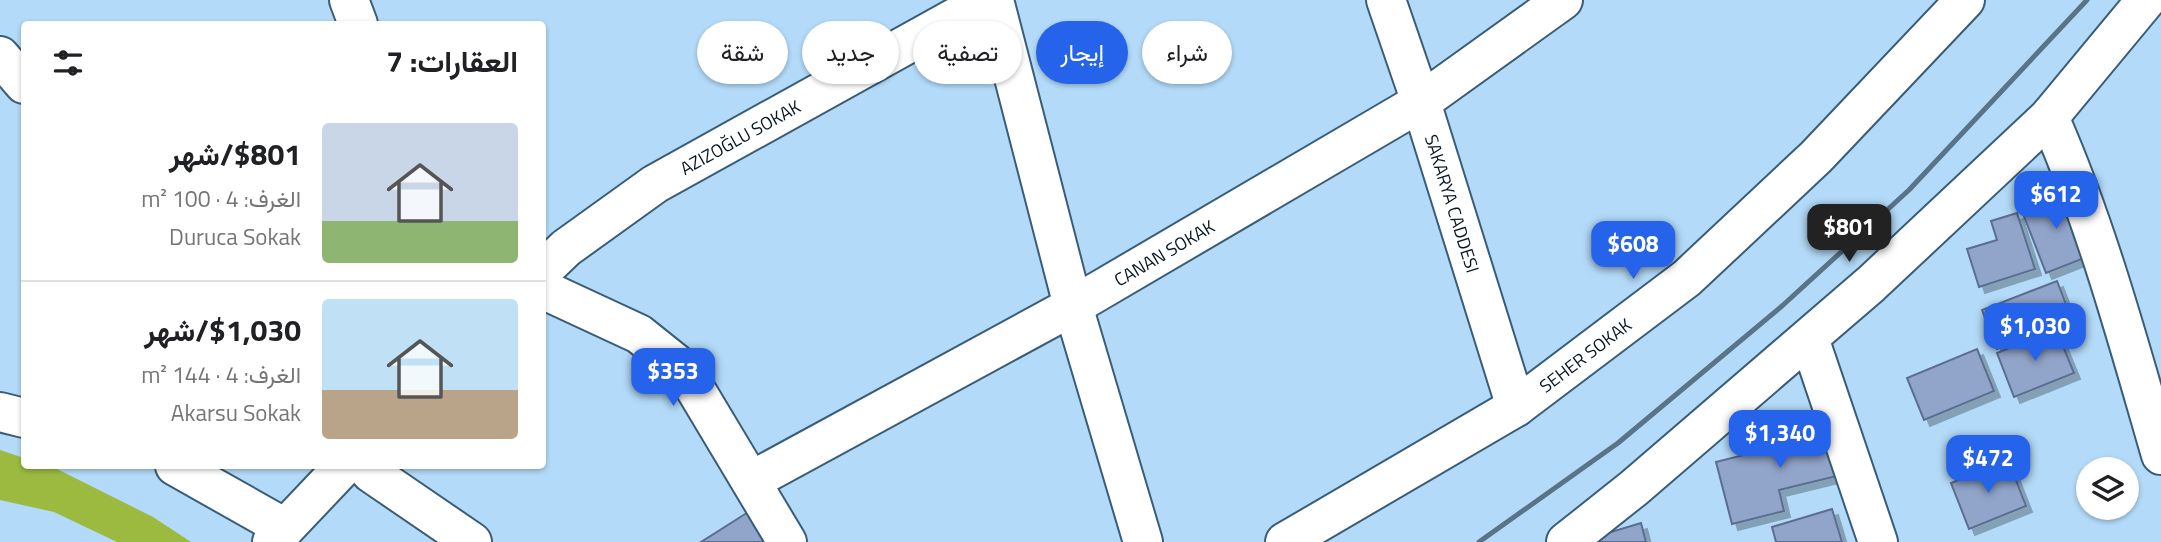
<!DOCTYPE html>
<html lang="ar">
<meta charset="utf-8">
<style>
body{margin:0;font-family:"Titillium Web",Vazirmatn,sans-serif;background:#f6f6f6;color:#202124;direction:rtl;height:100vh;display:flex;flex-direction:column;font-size:26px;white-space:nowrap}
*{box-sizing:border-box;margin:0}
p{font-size:23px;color:#757577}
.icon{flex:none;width:38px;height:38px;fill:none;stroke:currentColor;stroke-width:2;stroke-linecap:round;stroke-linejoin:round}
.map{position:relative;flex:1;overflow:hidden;direction:ltr}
.details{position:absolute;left:21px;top:21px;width:525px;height:448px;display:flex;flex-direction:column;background:#fff;border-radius:7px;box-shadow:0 2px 5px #0004;direction:rtl}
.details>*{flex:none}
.banner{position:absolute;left:567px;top:21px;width:665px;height:63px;direction:rtl;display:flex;gap:14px}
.controls{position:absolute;left:2076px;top:457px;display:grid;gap:14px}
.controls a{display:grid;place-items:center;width:63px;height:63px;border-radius:50%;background:#fff;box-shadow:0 2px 5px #0004;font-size:35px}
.price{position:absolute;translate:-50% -60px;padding:0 16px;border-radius:14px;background:#2563eb;color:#fff;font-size:23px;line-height:46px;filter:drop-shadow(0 2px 4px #0008)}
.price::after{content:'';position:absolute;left:50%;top:42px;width:21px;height:16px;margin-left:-10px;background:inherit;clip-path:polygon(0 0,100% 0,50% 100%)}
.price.selected{background:#222;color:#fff}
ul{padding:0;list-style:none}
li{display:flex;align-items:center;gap:21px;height:175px;padding:0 28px}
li+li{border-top:2px solid #e0e0e0}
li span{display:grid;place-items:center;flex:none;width:196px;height:140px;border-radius:7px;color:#555}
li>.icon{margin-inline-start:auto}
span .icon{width:84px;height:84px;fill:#fffc;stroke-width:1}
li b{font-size:30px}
h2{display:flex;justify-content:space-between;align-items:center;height:84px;padding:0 28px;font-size:30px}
.tag{padding:0 24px;border-radius:32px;background:#fff;box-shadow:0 2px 5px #0004;font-size:24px;line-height:63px}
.tag.selected{background:#2563eb;color:#fff}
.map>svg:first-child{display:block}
</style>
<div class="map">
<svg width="2161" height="542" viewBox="0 0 2161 542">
<defs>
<filter id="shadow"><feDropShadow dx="6" dy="6" stdDeviation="0" flood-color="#0004"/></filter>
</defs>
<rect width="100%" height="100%" fill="#b3daf8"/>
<polygon fill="#9bba3f" points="0,450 24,458 24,466 53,467 153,517 191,542 117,542 54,512 0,500"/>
<g fill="#91a5ca" stroke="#5b6e90" stroke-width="2" filter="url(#shadow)">
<polygon points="2065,188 2092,255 2046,273 2020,206"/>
<polygon points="2017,213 2035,269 1979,287 1967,249 1997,240 1991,221"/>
<polygon points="2057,281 2072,320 1997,349 1982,310"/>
<polygon points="2056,329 2074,373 2014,397 1997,353"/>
<polygon points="1977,349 1994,391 1924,420 1907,378"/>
<polygon points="1828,408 1845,474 1779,490 1784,511 1732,524 1716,462 1810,438 1803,414"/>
<polygon points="2008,460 2026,506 1969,529 1951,483"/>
<polygon points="753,509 771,536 761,542 701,542"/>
<polygon points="1832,509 1842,542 1776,542 1772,527"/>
<polygon points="1641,523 1646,542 1578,542"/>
</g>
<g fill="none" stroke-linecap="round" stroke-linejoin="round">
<g stroke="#3a5d77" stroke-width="42">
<g id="minor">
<polyline points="349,0 358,24"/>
<polyline points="994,0 1073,306 1143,542"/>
<path id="s1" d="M 1386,0 L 1421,102 L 1516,407"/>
<polyline points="0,56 24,84"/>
<path d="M 2049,117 C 2097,226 2128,341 2161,455"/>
<path id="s2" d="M 542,271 L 566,248 L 655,184 L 987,0"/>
<polyline points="542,289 639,334 684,370 787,542"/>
<polyline points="1809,338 1878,542"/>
<polyline points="0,412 24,418"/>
<polyline points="175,466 285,528"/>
<polyline points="365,466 371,473 472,542"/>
<path id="s3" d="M 751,481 L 1073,306 L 1421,102 L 1563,0"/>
<polyline points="272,542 344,466"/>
<path id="s4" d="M 1285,542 L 1516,407 L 1687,278 L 1816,157 L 1965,0"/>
<polyline points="1566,542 1634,488 1871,284 2049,117 2146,0"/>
</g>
</g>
<use href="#minor" stroke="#fff" stroke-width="38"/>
<polyline stroke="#597387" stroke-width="5" points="1479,542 1618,443 1782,306 1909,190 2087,0"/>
</g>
<g text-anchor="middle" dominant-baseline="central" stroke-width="7" stroke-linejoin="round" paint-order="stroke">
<g font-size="18" fill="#081621" stroke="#c7e6ff">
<text stroke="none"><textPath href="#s2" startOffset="240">AZIZOĞLU SOKAK</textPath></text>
<text stroke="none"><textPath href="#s1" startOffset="214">SAKARYA CADDESI</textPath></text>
<text stroke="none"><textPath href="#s3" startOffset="472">CANAN SOKAK</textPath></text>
<text stroke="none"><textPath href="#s4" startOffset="354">SEHER SOKAK</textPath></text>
</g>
</g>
</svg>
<div class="controls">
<a><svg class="icon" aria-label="layers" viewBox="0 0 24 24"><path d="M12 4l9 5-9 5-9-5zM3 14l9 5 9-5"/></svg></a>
</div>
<b class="price" style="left:2056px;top:231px">$612</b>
<b class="price selected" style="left:1849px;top:264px">$801</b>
<b class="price" style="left:1633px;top:281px">$608</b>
<b class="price" style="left:2035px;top:363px">$1,030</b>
<b class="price" style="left:673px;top:408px">$353</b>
<b class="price" style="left:1780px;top:470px">$1,340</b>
<b class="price" style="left:1988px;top:495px">$472</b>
<div class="banner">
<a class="tag">شراء</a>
<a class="tag selected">إيجار</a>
<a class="tag">تصفية</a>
<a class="tag">جديد</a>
<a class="tag">شقة</a>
</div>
<section class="details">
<h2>العقارات: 7<svg class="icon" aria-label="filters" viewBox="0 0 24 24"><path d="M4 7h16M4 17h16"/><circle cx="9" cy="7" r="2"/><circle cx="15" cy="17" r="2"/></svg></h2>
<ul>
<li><span style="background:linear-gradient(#c9d6e8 70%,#8fb573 0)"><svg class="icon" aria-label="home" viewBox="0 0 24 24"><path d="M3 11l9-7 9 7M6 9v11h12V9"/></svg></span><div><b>$801/شهر</b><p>الغرف: 4 · 100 m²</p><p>Duruca Sokak</p></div></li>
<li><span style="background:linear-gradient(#bfe0f5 65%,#b9a48a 0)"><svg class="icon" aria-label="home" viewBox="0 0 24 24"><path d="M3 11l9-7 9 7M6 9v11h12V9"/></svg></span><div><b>$1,030/شهر</b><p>الغرف: 4 · 144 m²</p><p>Akarsu Sokak</p></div></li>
</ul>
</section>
</div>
